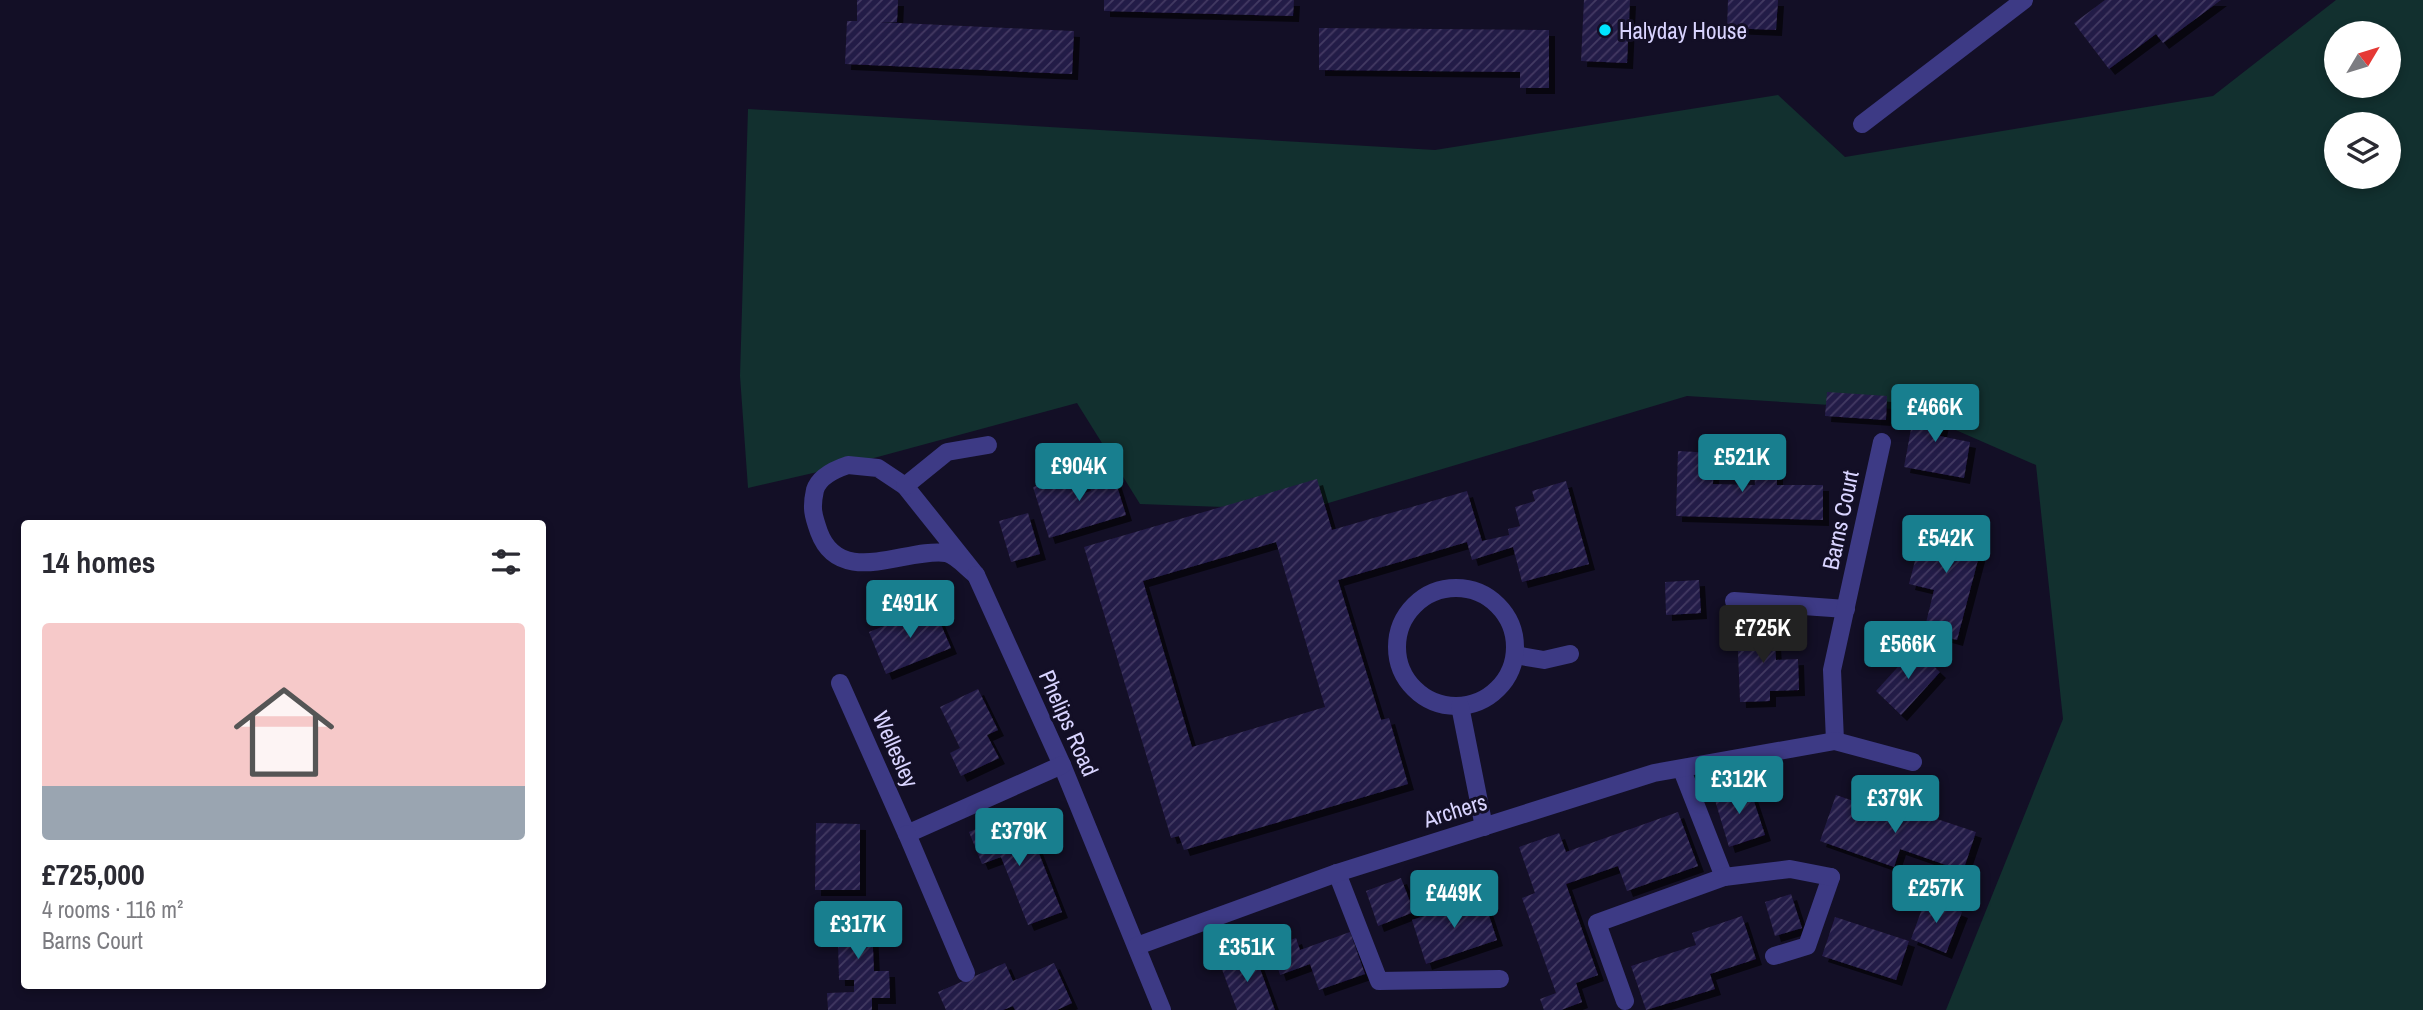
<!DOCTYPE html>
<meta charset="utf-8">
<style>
body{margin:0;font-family:"Archivo Narrow",sans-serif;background:#f7f7f7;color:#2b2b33;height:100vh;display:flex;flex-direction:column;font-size:26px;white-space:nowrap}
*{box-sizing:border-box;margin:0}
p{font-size:23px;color:#7c7c81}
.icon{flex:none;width:38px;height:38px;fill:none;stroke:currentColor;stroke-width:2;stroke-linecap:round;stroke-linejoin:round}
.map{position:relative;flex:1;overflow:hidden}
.drawer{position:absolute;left:21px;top:520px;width:525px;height:469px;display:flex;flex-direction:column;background:#fff;border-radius:7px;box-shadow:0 4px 10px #0003}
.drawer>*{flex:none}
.needle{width:46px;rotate:52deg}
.buttons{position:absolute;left:2324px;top:21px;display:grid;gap:14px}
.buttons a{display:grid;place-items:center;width:77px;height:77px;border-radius:50%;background:#fff;box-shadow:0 4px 10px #0003;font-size:35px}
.price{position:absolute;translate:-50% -60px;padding:0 16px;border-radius:7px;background:#187f8f;color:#fff;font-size:23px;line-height:46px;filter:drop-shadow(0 2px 4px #0008)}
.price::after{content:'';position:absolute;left:50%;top:42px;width:21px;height:16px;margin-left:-10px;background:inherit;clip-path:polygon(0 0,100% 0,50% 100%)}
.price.on{background:#222;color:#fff}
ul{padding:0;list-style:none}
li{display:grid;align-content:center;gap:14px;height:371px;padding:0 21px}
li span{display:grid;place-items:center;height:217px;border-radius:7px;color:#555}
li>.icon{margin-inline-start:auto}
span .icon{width:126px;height:126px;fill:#fffc;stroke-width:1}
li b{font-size:30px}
h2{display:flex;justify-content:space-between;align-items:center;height:84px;padding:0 21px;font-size:30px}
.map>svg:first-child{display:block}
</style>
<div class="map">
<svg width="2423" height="1010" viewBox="0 0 2423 1010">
<defs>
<pattern id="building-hatch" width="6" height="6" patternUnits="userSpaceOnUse" patternTransform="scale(1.75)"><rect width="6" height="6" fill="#241b47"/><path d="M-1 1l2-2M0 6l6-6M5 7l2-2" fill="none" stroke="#433b63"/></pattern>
<filter id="shadow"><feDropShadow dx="6" dy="6" stdDeviation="0" flood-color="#0009"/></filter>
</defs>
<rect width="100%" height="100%" fill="#130f26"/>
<path fill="#12302f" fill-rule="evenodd" d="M 2336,0 L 2423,0 L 2423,1010 L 1946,1010 L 2063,719 L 2036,465 L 1910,410 L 1687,396 L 1305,510 L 1140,504 L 1077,403 L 848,465 L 748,488 L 740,376 L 748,109 L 1435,150 L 1778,95 L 1845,157 L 2213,96 ZM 2336,33 L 2389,33 L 2389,86 L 2336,86 ZM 2336,124 L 2389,124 L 2389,177 L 2336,177 Z"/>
<g fill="url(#building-hatch)" fill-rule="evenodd" filter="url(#shadow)">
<polygon points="857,0 898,0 897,22 878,22 1074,31 1072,74 845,64 847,21 857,21"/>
<polygon points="1104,0 1294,0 1293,16 1104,11"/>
<polygon points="1584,0 1630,0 1627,63 1581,61"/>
<polygon points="1728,0 1778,0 1776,30 1727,28"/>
<polygon points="2105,0 2221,0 2163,43 2156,34 2109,69 2074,23"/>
<polygon points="1319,28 1549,30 1549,88 1520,88 1520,72 1319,70"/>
<polygon points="1827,392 1887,396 1886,420 1825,416"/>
<polygon points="1916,402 1946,407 1940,436 1970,442 1964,478 1904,467"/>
<polygon points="1678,451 1714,453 1713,484 1755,485 1754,469 1777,469 1777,485 1823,485 1823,520 1676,516"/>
<polygon points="1111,467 1126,515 1049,538 1033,487 1072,475 1078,495 1091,491 1085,474"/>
<path d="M 1317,479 L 1332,530 L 1467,491 L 1482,541 L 1509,535 L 1508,529 L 1520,526 L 1515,507 L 1535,501 L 1532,491 L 1566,481 L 1589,564 L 1522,582 L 1513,547 L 1472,560 L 1467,542 L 1338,580 L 1381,720 L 1389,718 L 1408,784 L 1184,850 L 1179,836 L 1171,838 L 1084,547 ZM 1276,542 L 1325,707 L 1192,747 L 1143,581 Z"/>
<polygon points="1028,513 1040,554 1011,562 999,521"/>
<polygon points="1925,522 1984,537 1957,640 1924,631 1934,590 1909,584"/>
<polygon points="1699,580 1701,613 1666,615 1665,582"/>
<polygon points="933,606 951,648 886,674 869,632"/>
<polygon points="1774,624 1776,660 1798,659 1799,690 1770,691 1770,701 1740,702 1737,626"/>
<polygon points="1915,648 1940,672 1901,715 1876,691"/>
<polygon points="978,689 998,730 987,735 999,758 961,776 950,753 960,748 940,707"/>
<polygon points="1749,786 1765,835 1729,847 1714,797"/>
<polygon points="1836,795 1901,817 1904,808 1976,832 1963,871 1900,849 1894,867 1820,841"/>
<polygon points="1678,812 1698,866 1627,891 1618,866 1566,884 1598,975 1576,983 1582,1002 1561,1010 1544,1010 1540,999 1556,993 1522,898 1535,893 1519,847 1559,833 1566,852"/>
<polygon points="1008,816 1016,839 1031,833 1062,912 1028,925 1001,857 982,864 969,832"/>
<polygon points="816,823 860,824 860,890 815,890"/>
<polygon points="1401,878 1414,912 1378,926 1366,891"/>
<polygon points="1791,894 1802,928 1775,936 1765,902"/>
<polygon points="1483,897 1497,940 1426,964 1412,920"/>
<polygon points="1926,898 1962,912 1946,953 1911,939"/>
<polygon points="871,904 874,971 889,971 890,998 872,998 872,1010 828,1010 827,993 854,992 854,980 839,980 837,905"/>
<polygon points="1742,916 1756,959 1710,974 1715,989 1646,1010 1631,966 1696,945 1692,933"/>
<polygon points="1835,917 1909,941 1896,980 1822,956"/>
<polygon points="1350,932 1365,974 1319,990 1310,964 1280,975 1271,947 1296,938 1300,950"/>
<polygon points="1254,952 1275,1010 1237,1010 1220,964"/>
<polygon points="1005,963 1013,981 1054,963 1072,1003 1057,1010 1015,1010 1013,1006 1003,1010 946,1010 938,992"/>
</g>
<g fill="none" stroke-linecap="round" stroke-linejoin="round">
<g stroke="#3d3a85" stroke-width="18">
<polyline points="1515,655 1544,660 1570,654"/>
<polyline points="1337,873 1379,981 1500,979"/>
<polyline points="1774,956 1807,946 1831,877"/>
</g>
<g stroke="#3d3a85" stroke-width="18">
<polyline points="1862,124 2024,0"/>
<path d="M 848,465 L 878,468 L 905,486 L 976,575 C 968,569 956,555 946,553 C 907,547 840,589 819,532 C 813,515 811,508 815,490 C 819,477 836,469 848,465 Z"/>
<polyline points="905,486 947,452 988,445"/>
<polyline points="976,575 1062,765 1162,1010"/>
<circle cx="1456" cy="647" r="59"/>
<polyline points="1734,601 1846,609"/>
<polyline points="840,683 907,834 1062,765"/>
<polyline points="1460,706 1484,827"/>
<polyline points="1835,741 1832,670 1882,442"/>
<polyline points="1682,770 1724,877"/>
<polyline points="907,834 966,973"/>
<polyline points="1137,946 1337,873 1654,773 1835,741 1913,762"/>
<polyline points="1625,1001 1597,923 1724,877 1790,869 1831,877"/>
</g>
</g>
<circle fill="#00e5ff" stroke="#130f26" stroke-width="2.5" cx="1605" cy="30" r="7"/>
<g text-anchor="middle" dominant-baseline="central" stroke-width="6" stroke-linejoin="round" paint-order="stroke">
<g font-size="23" fill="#d9d4ff" stroke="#130f26" text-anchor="start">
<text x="1619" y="30">Halyday House</text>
</g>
<g font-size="23" fill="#d9d4ff" stroke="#130f26">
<text transform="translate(1840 520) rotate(-78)">Barns Court</text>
<text transform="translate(1069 723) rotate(66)">Phelips Road</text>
<text transform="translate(896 749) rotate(66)">Wellesley</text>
<text transform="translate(1455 810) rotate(-17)">Archers</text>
</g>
</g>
</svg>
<div class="buttons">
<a><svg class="needle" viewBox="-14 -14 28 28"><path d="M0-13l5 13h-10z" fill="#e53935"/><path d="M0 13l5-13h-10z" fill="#7c7c81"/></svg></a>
<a><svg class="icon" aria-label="layers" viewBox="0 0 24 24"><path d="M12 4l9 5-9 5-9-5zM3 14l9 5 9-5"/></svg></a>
</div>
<b class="price" style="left:1935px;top:444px">£466K</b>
<b class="price" style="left:1742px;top:494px">£521K</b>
<b class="price" style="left:1079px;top:503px">£904K</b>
<b class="price" style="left:1946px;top:575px">£542K</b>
<b class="price" style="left:910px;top:640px">£491K</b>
<b class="price on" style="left:1763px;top:665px">£725K</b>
<b class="price" style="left:1908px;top:681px">£566K</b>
<b class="price" style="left:1739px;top:816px">£312K</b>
<b class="price" style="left:1895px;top:835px">£379K</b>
<b class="price" style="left:1019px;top:868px">£379K</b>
<b class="price" style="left:1936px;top:925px">£257K</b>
<b class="price" style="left:1454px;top:930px">£449K</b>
<b class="price" style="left:858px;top:961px">£317K</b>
<b class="price" style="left:1247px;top:984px">£351K</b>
<section class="drawer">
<h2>14 homes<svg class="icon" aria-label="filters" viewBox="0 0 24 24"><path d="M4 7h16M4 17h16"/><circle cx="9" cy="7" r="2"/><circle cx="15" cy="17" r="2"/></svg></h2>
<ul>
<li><span style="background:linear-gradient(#f6c9c9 75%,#9aa5b1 0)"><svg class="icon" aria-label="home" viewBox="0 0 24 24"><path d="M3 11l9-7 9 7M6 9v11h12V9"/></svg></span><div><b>£725,000</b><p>4 rooms · 116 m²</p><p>Barns Court</p></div></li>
</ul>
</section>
</div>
